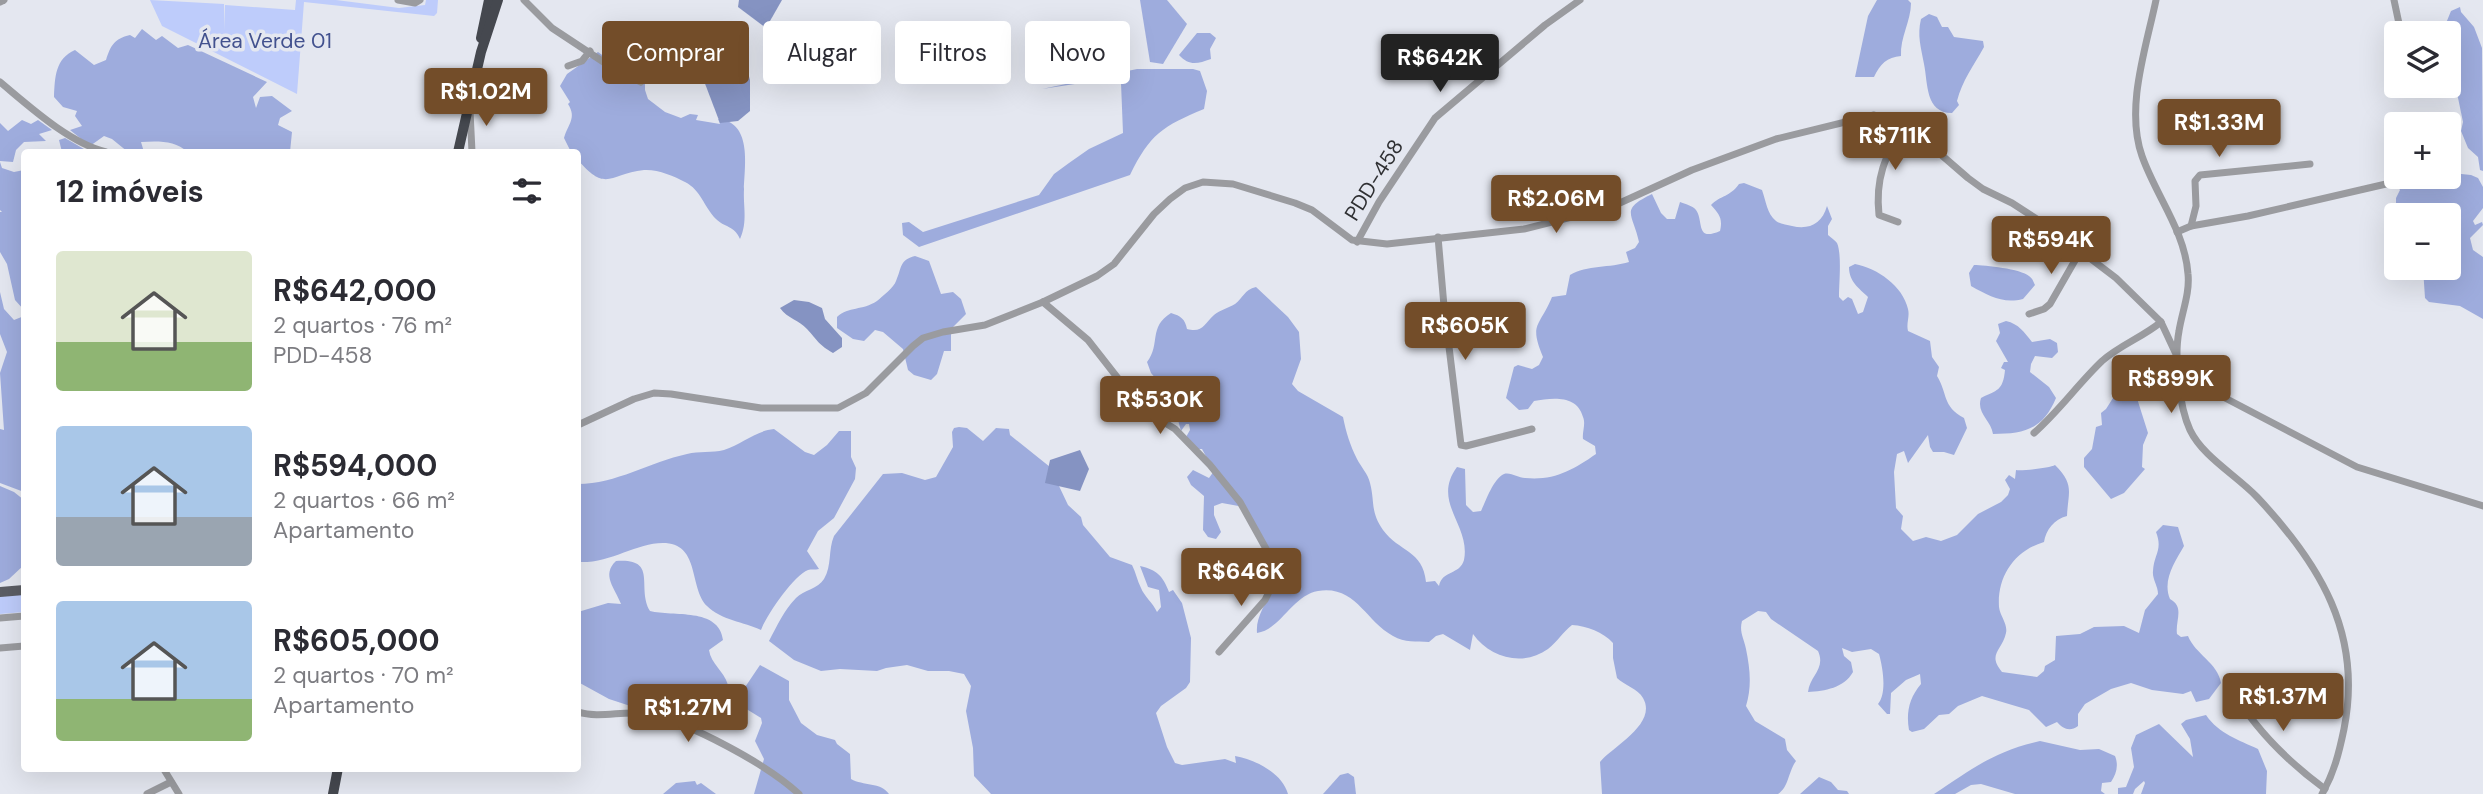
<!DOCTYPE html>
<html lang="pt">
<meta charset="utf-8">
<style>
body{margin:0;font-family:"DM Sans",sans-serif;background:#f2f2f3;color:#2b2b33;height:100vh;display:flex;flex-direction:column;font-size:26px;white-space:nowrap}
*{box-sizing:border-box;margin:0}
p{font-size:23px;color:#7c7c81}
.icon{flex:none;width:38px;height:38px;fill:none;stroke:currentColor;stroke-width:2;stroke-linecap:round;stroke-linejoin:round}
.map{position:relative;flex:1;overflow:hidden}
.sheet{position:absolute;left:21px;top:149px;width:560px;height:623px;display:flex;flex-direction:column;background:#fff;border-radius:7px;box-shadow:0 7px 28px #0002}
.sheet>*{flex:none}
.hud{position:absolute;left:602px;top:21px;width:665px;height:63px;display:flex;gap:14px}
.fabs{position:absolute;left:2384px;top:21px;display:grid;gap:14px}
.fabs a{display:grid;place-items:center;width:77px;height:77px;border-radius:7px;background:#fff;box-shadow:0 7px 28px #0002;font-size:35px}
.price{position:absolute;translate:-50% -60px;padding:0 16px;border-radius:7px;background:#734d29;color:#fff;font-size:23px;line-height:46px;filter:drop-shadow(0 2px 4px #0008)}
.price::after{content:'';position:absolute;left:50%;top:42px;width:21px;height:16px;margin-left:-10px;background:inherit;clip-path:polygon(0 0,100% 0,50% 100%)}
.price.current{background:#222;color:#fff}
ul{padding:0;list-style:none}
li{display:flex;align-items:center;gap:21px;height:175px;padding:0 35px}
li span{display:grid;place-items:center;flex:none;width:196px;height:140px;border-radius:7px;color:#555}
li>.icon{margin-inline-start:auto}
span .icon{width:84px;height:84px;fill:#fffc;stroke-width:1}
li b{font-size:30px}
h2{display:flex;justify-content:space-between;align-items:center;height:84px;padding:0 35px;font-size:30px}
.pill{padding:0 24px;border-radius:7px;background:#fff;box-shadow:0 7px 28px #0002;font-size:24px;line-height:63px}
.pill.current{background:#734d29;color:#fff}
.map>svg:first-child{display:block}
</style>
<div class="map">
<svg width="2483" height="794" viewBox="0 0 2483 794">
<rect width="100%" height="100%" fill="#e4e7f0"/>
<g fill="#beccfb">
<polygon points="150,0 224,4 224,30 225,5 295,10 296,0 336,0 399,8 425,5 426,0 438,0 437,13 434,16 304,2 297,94 162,26"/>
<polygon points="24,592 24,612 0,614 0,594"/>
</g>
<g fill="#9eacdd">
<polygon points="1140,0 1167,0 1187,24 1163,64 1150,62"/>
<path d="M 1877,0 L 1908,0 L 1911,3 C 1911,21 1900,37 1901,56 C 1887,57 1880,64 1874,77 L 1855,77 L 1868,16 Z"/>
<polygon points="2460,7 2461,12 2474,27 2482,48 2483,171 2480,170 2478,157 2468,148 2461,131 2463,122 2457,93 2448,82 2448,33 2442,33 2451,11"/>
<path d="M 1929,14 L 1937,17 L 1942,27 L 1948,27 L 1954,37 L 1983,41 L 1984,47 C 1974,65 1962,81 1957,101 L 1959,105 L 1952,113 C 1925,113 1928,83 1924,64 C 1921,47 1917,36 1921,19 Z"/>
<path d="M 142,29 L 156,40 L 162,36 L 178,48 L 188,45 L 267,82 L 253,97 L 256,108 L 260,97 L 272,96 L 292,111 L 280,118 L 278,125 L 292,132 L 290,152 L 187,152 C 176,140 156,141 141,142 L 144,152 L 128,152 L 112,139 L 104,136 L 90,146 L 70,130 L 82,126 L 75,116 L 77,111 L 63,107 L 54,97 C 55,77 55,59 75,50 L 94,65 L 106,60 C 111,45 114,39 130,35 L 135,38 Z"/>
<path d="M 1197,33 L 1210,33 L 1216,38 L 1210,49 L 1211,59 C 1197,64 1189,66 1179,55 Z"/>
<path d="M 598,52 L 620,68 L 640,76 L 645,83 L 645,90 L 648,99 L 665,112 L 681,118 L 690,114 L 698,115 L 696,120 L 720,124 L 718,119 C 752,122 745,164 744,189 C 743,207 748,221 740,239 C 734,225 725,228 716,219 C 704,207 701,190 685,182 C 674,176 657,169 644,170 C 610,173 607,194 578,160 L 578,152 L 571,152 L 564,138 C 568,124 577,118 568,104 L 570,102 L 560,86 L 567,74 Z"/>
<path d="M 1137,69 L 1193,69 L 1200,71 L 1207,91 L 1204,109 C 1163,126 1150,134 1130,175 L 919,247 L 903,235 L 902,223 L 909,222 L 923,232 L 1039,195 L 1054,174 L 1069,163 L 1089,149 L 1123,133 L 1121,83 L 1114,78 L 1042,89 Z"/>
<polygon points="22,120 31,124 38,120 52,130 39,134 46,141 24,142 16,150 13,162 0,161 0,123 8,131"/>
<polygon points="65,138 89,152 62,152 59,140"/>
<polygon points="0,162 2,168 14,172 24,170 24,310 15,300 7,264 0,252 0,212 2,212 0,210"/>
<polygon points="2452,173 2471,175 2478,178 2483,187 2483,208 2473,221 2475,225 2482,222 2483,225 2470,238 2473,250 2483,257 2483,319 2460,306 2429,302 2425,298 2423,268 2448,268 2448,215 2396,215 2396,217 2396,198 2400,190 2398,187 2405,178 2448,177 2448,174"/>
<path d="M 1744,183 L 1762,190 C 1766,201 1767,214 1776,221 C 1780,224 1787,225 1792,226 C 1809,230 1822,224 1827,206 L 1832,219 L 1828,226 L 1828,235 C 1831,238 1835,240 1837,243 C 1842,254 1839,283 1839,297 L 1843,301 L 1848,297 L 1852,299 L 1858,314 L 1863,312 L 1868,297 C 1859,288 1849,282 1849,267 L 1855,264 C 1877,268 1903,286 1908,309 C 1910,317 1906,323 1908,331 L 1930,341 L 1932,357 L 1939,367 L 1937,376 C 1948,394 1942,406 1964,418 L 1967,428 L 1954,455 L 1944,452 L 1933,452 L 1930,447 L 1928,435 L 1908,463 L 1904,451 L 1897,454 L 1894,472 L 1896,508 L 1903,516 L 1901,529 L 1913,541 L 1926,537 L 1941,541 L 1957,535 L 1978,514 L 2001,502 L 2008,495 L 2010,489 L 2005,480 L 2009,475 L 2015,479 L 2016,470 C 2022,471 2050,468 2055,465 C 2075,485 2068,492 2067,516 C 2054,519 2046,530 2044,542 C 2014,551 1997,577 1999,607 C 2000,616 2008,624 2006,633 C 2002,651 1987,654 2002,672 L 2037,677 L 2044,671 L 2045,666 L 2055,660 L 2056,636 L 2080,634 L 2094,627 L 2124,626 L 2139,633 L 2145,610 L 2158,594 C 2158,586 2152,579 2153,571 C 2154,554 2163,550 2156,532 L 2163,525 L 2178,527 L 2184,546 C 2175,562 2162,580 2170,599 C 2185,607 2175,621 2177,634 L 2181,637 L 2188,636 C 2195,654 2218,663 2221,683 L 2209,699 L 2196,702 L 2191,691 L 2183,694 L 2152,690 L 2131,683 L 2111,689 L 2085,704 L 2078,714 L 2078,726 C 2070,732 2063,729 2057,722 L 2046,727 L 2029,710 L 1982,696 L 1958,706 L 1949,714 L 1939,715 L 1924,729 L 1912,732 L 1909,730 C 1906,713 1909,698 1921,684 L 1920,674 L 1906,680 L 1891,693 L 1890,714 L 1887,714 L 1878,704 C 1887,693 1883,668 1879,654 L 1871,649 L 1852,652 L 1842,648 L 1844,656 L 1851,662 L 1853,672 C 1844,688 1825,691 1808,692 C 1810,675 1826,669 1818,651 L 1771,619 L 1766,612 L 1758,611 L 1742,621 C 1739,632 1744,638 1746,649 C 1750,669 1752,686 1746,706 L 1755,721 L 1785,739 L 1787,750 L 1796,761 C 1788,772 1789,787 1778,794 L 1602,794 L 1600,762 C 1612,747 1658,724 1643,698 C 1638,689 1624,685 1617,678 L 1613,658 L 1613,643 C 1603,632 1587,626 1572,625 C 1563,632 1557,642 1548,649 C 1523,667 1490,658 1473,634 L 1470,650 L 1443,634 L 1436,636 L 1429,642 C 1416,641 1405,643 1393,636 C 1365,621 1356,585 1318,591 C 1293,595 1280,630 1257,633 C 1255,611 1275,595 1277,573 C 1277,566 1273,557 1271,550 L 1261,544 L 1244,507 L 1222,503 L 1214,506 L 1214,515 L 1221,532 L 1216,539 L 1208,537 L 1203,530 L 1204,496 L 1191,485 L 1187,477 L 1193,470 L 1209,478 L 1214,471 L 1202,449 L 1196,449 L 1186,437 L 1190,430 L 1189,424 L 1186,424 L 1181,431 L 1178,420 L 1163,413 L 1158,398 L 1164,388 L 1151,373 L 1147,362 C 1161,344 1148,327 1171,313 C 1181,316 1185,319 1187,329 C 1203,333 1204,324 1214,315 C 1220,310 1228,308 1235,304 C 1243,298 1244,290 1256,287 L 1288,317 L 1299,332 L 1301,359 L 1292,384 L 1298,391 L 1343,417 C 1346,432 1350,445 1357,459 C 1361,467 1368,474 1370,483 C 1375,502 1370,511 1383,530 C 1399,552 1423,550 1426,582 L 1435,581 L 1439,586 C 1442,570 1460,575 1464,560 C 1471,525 1431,502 1457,467 L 1465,469 L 1466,505 L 1473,512 L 1481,511 C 1486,501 1493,479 1504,474 C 1511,472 1518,478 1525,478 C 1554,481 1573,470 1596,454 L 1595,446 L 1583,439 C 1582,432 1586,424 1583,417 C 1577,394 1551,398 1534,401 L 1528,409 L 1519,410 L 1506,398 L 1514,367 L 1518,365 L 1532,369 L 1539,365 L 1543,357 C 1529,323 1539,328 1552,297 L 1566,295 L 1570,275 C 1587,265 1610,268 1629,262 L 1626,252 L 1635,248 L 1639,242 C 1633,213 1619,210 1652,194 L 1661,213 L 1667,219 L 1675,219 L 1680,202 C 1685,204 1693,206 1696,210 C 1704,221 1695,242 1720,231 C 1723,218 1719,214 1711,205 C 1721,195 1730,197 1739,184 Z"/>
<path d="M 915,256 L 929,261 L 941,294 L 953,292 L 961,299 L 966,314 L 951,329 L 951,351 L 944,351 L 937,374 L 931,380 L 914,375 L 908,370 L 903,349 L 883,332 L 875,330 L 864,341 L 853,339 L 837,328 L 837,317 C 849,306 862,311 877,301 C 883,296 894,287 896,281 C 902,268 899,260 915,256 Z"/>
<path d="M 1974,265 C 1985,265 2021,269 2029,276 C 2033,279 2033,281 2035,285 L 2023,299 C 2003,304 1989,296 1971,286 L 1969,273 Z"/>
<polygon points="0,292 4,309 14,320 24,316 24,313 24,492 0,483 0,429 4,430 0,373 7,352 0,334"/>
<path d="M 2006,321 C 2019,324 2024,332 2032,342 L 2050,339 L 2057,343 L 2058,352 L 2052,358 L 2035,356 L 2031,364 L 2030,372 L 2049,387 L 2056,398 C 2043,429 2025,434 1993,434 C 1991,420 1976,413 1981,398 C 1997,390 2003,391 2005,370 L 2001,368 L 2004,362 L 2008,362 L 1996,341 L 2000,333 L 1998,324 Z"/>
<polygon points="2134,365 2135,392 2148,433 2143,445 2142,467 2145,469 2124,493 2111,499 2084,467 2084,458 2092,449 2096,427 2102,425 2101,413 2106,409"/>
<path d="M 959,427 L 967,428 L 983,441 L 996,428 L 1009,429 L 1010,435 L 1050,467 L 1068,505 L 1081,517 L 1083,525 L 1110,557 L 1132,565 C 1136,573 1137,580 1141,588 C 1144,596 1153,603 1157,612 L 1161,607 L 1159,590 L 1148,587 L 1140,566 C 1157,570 1163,576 1169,592 L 1173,590 L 1182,603 L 1191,638 L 1190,682 L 1186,688 L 1161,706 L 1156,713 L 1167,747 L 1175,763 L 1182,765 L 1225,759 L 1236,763 L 1235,756 C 1256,760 1282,773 1288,794 L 991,794 L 974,776 L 973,748 L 966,711 L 971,686 L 964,674 L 949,671 L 928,671 L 907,665 L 886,668 L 877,671 L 840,669 L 821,671 L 794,660 L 769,641 C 777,626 784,610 796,598 C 804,590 818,589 824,579 C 832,566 828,550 834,536 L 883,474 L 902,473 L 925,480 L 936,477 L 953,447 L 952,432 L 954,428 Z"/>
<path d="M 774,429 L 805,452 L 814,455 L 827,445 L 839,431 L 851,431 L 851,457 L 856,468 L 855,479 L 834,518 L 818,531 L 807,551 L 819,569 C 815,570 811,569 808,570 C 794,575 766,616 761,630 C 744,622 721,620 707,606 C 689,587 700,546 666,543 C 639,541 610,564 578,562 L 578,484 C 616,484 650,462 687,454 C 699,451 712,453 724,450 C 742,444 755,431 774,429 Z"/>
<polygon points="0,486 14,492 24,500 24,565 9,579 0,583"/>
<path d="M 616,561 C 659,558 636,587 650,611 C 673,617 719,607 723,640 L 709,650 C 711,664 724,671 728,685 L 686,716 L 667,718 L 609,699 L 578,682 L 578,612 L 608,603 L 621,604 C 615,588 601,575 616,561 Z"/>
<path d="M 760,665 L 789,681 L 789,700 L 801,723 L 817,735 L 835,740 L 837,744 L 850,754 L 851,779 C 863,786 881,782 889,794 L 754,794 L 764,759 L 755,741 L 762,723 L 761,718 L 735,702 Z"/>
<path d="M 2206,715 C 2219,734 2239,740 2258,749 L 2267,771 L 2266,794 L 2141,794 L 2145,783 L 2144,781 L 2135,789 L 2133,794 L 2118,794 L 2118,788 L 2126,787 L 2134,767 L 2131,748 L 2136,735 L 2159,724 L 2193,757 L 2190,739 L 2181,724 L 2186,720 Z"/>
<path d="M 2040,741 L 2080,750 L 2099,749 L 2115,756 C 2119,766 2116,774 2111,782 L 2102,783 L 2101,791 L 2105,794 L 2015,794 L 1981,784 L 1971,785 L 1955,794 L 1934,794 C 1972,769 1994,751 2040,741 Z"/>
<polygon points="1348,773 1354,777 1356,794 1323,794 1340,775"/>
<polygon points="1819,777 1831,782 1838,790 1847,791 1849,794 1800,794"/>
<polygon points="695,781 697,785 701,783 716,794 663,794 676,783"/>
</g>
<g fill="#8593c2">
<polygon points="739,0 782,0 766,28 738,7"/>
<polygon points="738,37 750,80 750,111 738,121 720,123 704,81 716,44"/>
<path d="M 794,300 L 809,302 L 822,308 L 825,319 L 842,338 L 842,347 L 833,353 C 819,345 817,340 807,329 C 799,320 788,319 780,308 Z"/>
<polygon points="1080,450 1089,469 1080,491 1045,483 1050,460"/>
</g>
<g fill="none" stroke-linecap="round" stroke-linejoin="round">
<g stroke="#9a9b9f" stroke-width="7">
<polyline points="398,0 415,3 420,0"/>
<polyline points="524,0 552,28 611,67 641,82"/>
<path d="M 2156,0 C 2146,48 2125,108 2142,156 C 2156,196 2185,231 2188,274 C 2190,293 2182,312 2179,331 C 2174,357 2179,406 2190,430 C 2203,457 2236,475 2257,497 C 2320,564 2363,634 2344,729 C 2339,753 2334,773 2322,794"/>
<polyline points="2394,0 2401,33"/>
<polyline points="0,2 4,0"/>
<polyline points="568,66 582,61 590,51"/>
<path d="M 0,82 C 29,106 69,143 106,152"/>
<polyline points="470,111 472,152"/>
<path d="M 1898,222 L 1879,215 C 1875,178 1885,157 1903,126"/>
<polyline points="2191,226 2196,206 2195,181 2200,175 2310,164"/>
<polyline points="2177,232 2191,226 2248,216 2386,184"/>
<polyline points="1438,237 1444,306 1461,445 1466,446 1532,429"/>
<polyline points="1357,242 1379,202 1435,118 1545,25 1580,0"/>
<polyline points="1043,302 1088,340 1124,386 1154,416 1175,429 1210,465 1240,502 1279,572 1265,600 1219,652"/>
<polyline points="2029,314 2044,309 2050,304 2081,250"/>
<polyline points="578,425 634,399 654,393 671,394 761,408 838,408 866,393 913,346 923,338 943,332 985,325 1043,302 1097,276 1114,264 1154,214 1170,199 1185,188 1203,182 1233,184 1295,203 1312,210 1352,240 1387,244 1524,229 1611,207 1692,170 1776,139 1874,115 1898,123 1916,133 1968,178 1983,189 2012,203 2049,227 2116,278 2161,322 2182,367 2206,388 2357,467 2483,506"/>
<path d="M 2034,433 C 2059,411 2078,384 2102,361 C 2120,345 2143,337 2161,322"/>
<polyline points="0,618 24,616"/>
<polyline points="0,648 24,646"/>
<path d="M 2230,686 C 2253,727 2287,761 2325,789"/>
<path d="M 578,712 C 600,719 624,710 647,714 C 689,722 768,765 799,794"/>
<polyline points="163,768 179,794"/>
<polyline points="147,794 171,782"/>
</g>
<polyline stroke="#5b5d64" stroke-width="10" points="0,592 24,590"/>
<g stroke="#45484f" stroke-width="10">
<polyline points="481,38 489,0"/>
<polyline points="458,152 481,52 498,0"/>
<polyline points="333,794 338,768"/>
</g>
</g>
<g text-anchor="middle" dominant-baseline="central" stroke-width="7" stroke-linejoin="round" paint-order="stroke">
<g font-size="21" fill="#42518e" stroke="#e4e7f0">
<text x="265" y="41">Área Verde 01</text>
</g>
<g font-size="21" fill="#2f3033" stroke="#e4e7f0">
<text transform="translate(1374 180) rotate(-58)">PDD-458</text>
</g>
</g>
</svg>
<div class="fabs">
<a><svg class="icon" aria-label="layers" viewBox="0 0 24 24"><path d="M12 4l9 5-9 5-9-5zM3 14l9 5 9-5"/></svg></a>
<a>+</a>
<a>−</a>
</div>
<b class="price current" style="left:1440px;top:94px">R$642K</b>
<b class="price" style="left:486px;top:128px">R$1.02M</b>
<b class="price" style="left:2219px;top:159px">R$1.33M</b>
<b class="price" style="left:1895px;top:172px">R$711K</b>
<b class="price" style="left:1556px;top:235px">R$2.06M</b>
<b class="price" style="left:2051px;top:276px">R$594K</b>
<b class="price" style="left:1465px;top:362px">R$605K</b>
<b class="price" style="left:2171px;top:415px">R$899K</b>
<b class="price" style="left:1160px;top:436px">R$530K</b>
<b class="price" style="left:1241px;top:608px">R$646K</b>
<b class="price" style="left:2283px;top:733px">R$1.37M</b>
<b class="price" style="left:688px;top:744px">R$1.27M</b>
<div class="hud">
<a class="pill current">Comprar</a>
<a class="pill">Alugar</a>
<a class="pill">Filtros</a>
<a class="pill">Novo</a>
</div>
<section class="sheet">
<h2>12 imóveis<svg class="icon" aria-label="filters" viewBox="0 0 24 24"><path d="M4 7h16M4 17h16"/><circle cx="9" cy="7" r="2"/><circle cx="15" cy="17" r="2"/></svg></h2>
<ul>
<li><span style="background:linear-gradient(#dfe7d0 65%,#8fb573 0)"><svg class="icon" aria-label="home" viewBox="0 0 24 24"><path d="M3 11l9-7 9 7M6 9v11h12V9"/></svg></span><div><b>R$642,000</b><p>2 quartos · 76 m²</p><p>PDD-458</p></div></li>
<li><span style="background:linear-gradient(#a9c7e8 65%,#9aa5b1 0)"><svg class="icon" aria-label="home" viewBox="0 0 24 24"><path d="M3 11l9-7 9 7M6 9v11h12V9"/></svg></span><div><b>R$594,000</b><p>2 quartos · 66 m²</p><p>Apartamento</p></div></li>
<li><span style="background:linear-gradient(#a9c7e8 70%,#8fb573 0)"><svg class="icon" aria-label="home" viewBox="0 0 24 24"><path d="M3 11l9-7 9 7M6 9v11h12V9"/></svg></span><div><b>R$605,000</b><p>2 quartos · 70 m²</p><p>Apartamento</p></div></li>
</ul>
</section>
</div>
